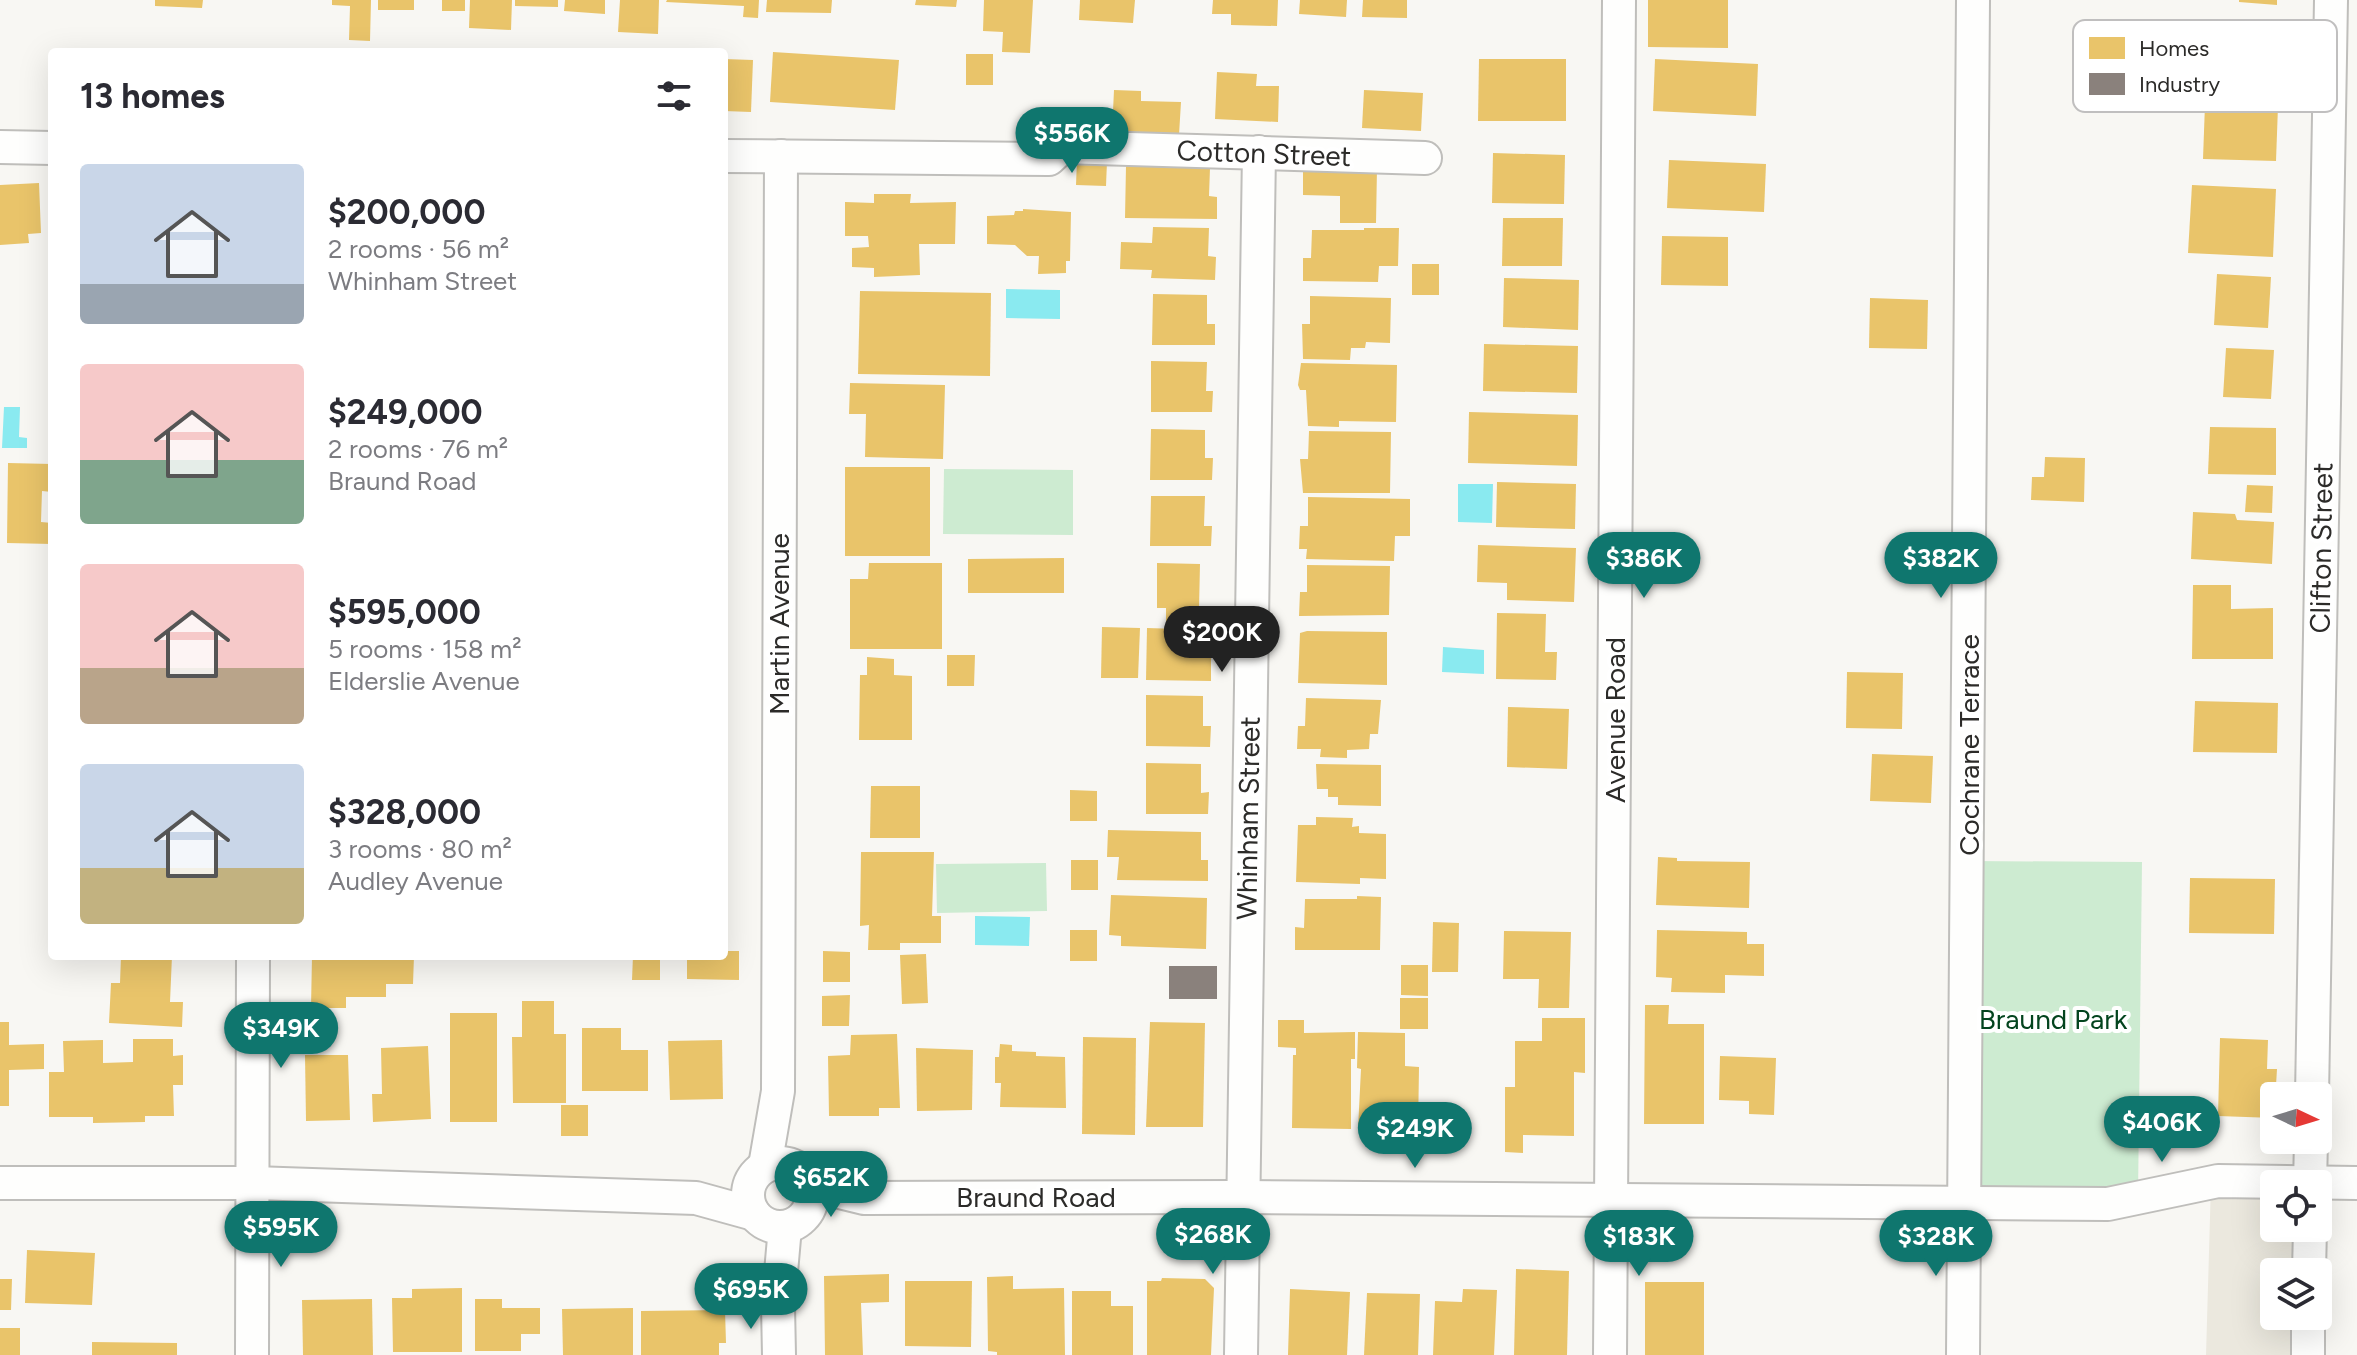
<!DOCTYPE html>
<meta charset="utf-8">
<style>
body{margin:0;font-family:Figtree,sans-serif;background:#f2f2f3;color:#2b2b33;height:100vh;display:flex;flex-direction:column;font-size:30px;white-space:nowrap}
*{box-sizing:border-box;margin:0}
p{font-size:26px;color:#7c7c81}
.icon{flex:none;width:44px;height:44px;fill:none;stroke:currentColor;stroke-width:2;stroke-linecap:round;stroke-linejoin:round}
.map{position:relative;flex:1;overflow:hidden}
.details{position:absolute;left:48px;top:48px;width:680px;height:912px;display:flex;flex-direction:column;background:#fff;border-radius:8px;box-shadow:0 8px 32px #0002}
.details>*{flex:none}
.needle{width:52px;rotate:94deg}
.tools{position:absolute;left:2260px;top:1082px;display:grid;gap:16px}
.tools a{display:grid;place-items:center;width:72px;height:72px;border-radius:8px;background:#fff;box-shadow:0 8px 32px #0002;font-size:40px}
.price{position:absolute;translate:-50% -68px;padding:0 18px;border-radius:28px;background:#0f766e;color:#fff;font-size:26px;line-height:52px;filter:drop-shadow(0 2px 4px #0008)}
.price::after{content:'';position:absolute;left:50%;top:48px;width:24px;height:18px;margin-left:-12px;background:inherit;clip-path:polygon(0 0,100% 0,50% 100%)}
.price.active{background:#222;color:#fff}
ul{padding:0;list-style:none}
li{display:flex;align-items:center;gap:24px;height:200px;padding:0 32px}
li span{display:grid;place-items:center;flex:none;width:224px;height:160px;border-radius:8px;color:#555}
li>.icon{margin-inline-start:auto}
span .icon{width:96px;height:96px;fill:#fffc;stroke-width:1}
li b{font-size:34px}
h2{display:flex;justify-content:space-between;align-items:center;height:96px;padding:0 32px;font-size:34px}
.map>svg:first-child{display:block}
</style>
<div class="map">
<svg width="2357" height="1355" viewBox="0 0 2357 1355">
<rect width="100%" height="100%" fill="#f8f7f3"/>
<polygon fill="#ebe8de" points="2211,1183 2274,1184 2274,1228 2310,1228 2309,1272 2274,1272 2274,1316 2308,1316 2308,1355 2206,1355"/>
<g fill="#cdebd1">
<polygon points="944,469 1073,470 1073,535 943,534"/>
<polygon points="1968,861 2142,862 2138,1198 1966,1201"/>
<polygon points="1046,863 1047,911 937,913 936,864"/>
</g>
<g fill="#8aeaf0">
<polygon points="1006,289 1060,290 1060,319 1006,318"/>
<polygon points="4,407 20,407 19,437 27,438 27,448 2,448"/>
<polygon points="1458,484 1493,484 1492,523 1458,522"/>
<polygon points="1443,647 1484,650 1484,674 1442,672"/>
<polygon points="975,916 1030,917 1029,946 975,945"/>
</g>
<g fill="#e9c46a">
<polygon points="155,0 203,0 202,8 155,6"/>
<polygon points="332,0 371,0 370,41 349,40 350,6 332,5"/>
<rect x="378" y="0" width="36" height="10"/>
<rect x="442" y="0" width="23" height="11"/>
<polygon points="470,0 512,0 511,30 469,28"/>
<polygon points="515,0 558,0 558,7 515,6"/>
<polygon points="565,0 605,0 605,14 564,11"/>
<polygon points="620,0 659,0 658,34 618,32"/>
<polygon points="667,0 759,0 758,18 743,17 744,6 666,2"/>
<polygon points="767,0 832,0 831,13 766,12"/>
<polygon points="916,0 957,0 956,7 915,5"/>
<polygon points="984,0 1033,0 1030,53 1002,52 1003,32 983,31"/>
<polygon points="1080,0 1135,0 1133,23 1079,20"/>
<polygon points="1213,0 1278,0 1277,26 1231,25 1231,14 1212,14"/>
<polygon points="1300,0 1347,0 1346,17 1299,14"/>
<polygon points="1363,0 1407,0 1407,18 1362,17"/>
<polygon points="1648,0 1728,0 1728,48 1648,47"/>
<polygon points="2239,0 2277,0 2277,5 2239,2"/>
<polygon points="773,52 899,60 895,110 770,102"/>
<rect x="966" y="54" width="27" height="31"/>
<polygon points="724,59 753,60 751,112 724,111"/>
<polygon points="1479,59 1566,59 1566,121 1478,121"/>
<polygon points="1655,59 1758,64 1756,116 1653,111"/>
<polygon points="1217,72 1257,74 1256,86 1279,86 1278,122 1215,119"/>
<polygon points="1114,90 1141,91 1141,101 1181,102 1179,135 1112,132"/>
<polygon points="1364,90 1423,93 1421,131 1362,128"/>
<polygon points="2205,104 2278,106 2276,161 2203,159"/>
<polygon points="1493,153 1565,155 1564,204 1492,203"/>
<polygon points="1077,160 1107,161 1106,186 1076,185"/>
<polygon points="1669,160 1766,164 1764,212 1667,208"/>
<polygon points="1126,166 1210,168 1209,196 1217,197 1217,219 1125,218"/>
<polygon points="1303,167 1377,168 1376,223 1340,223 1340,196 1303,195"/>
<polygon points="39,183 41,233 28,234 29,243 0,245 0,185"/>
<polygon points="2192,185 2276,189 2273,257 2188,253"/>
<polygon points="874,194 911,194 910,203 956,202 955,244 919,244 920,275 874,277 874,268 852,267 852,248 869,247 868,236 845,236 845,202 874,203"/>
<polygon points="1023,209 1071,212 1070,261 1066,261 1066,273 1038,274 1039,256 1027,256 1015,245 987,244 987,216 1014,215 1015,211 1023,211"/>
<polygon points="1503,218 1563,218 1562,266 1502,266"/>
<polygon points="1153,227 1209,228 1208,256 1216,257 1215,280 1151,278 1152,270 1120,269 1121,242 1152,243"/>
<polygon points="1364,228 1399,228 1398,266 1379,266 1378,282 1303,281 1303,258 1311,258 1312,230 1364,230"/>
<polygon points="1662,236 1728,237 1728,286 1661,285"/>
<rect x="1412" y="264" width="27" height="31"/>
<polygon points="2217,274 2271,277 2268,328 2214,325"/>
<polygon points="1504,278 1579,280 1578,330 1503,327"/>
<polygon points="860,291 991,293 990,376 858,374"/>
<polygon points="1153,294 1207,295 1207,324 1215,324 1215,345 1152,345"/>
<polygon points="1310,296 1391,298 1390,343 1366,342 1365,348 1351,348 1350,360 1303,359 1302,324 1310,324"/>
<polygon points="1870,298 1928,300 1927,349 1869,348"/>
<polygon points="1484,344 1578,346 1577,393 1483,391"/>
<polygon points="2226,348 2274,350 2271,399 2223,397"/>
<polygon points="1151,361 1207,362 1206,391 1213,391 1212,412 1151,412"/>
<polygon points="1301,363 1397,365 1396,422 1339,421 1339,427 1308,426 1306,390 1300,390 1298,385"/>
<polygon points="850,383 945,385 943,459 865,457 866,414 849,414"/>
<polygon points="1469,412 1578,415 1577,466 1468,463"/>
<polygon points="2210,427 2276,428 2276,475 2208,474"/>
<polygon points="1151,429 1205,430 1205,458 1213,458 1212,480 1150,480"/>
<polygon points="1309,431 1391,432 1390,493 1303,493 1300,459 1308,459"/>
<polygon points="2045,457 2085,458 2084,502 2031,500 2032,477 2044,477"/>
<polygon points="8,463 52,464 52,492 42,491 41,522 52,523 52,544 7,543"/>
<rect x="845" y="467" width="85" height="89"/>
<polygon points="1497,482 1576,484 1575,529 1496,527"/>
<polygon points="2247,485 2273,486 2272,513 2245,512"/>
<polygon points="1151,496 1205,496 1204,526 1212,526 1211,546 1150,546"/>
<polygon points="1308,497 1410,499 1410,536 1395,536 1394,561 1306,559 1307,549 1299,549 1300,526 1308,526"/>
<polygon points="2193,512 2235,514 2237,520 2274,522 2272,564 2191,559"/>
<polygon points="1478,545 1576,548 1574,602 1507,600 1507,583 1477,582"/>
<polygon points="1064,558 1064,593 968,593 968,559"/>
<polygon points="869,563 942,563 942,649 850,649 850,579 868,579"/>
<polygon points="1157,563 1200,564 1199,609 1183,610 1183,625 1166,625 1166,608 1157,608"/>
<polygon points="1307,565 1390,566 1389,615 1299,616 1300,592 1307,592"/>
<polygon points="2193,585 2231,585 2231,609 2273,608 2273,659 2192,659"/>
<polygon points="1497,613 1546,614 1545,652 1557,652 1556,680 1496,679"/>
<polygon points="1102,627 1140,628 1138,678 1101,678"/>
<polygon points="1147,628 1211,630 1211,681 1146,680"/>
<polygon points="1307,631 1387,632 1387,685 1298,683 1300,633"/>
<polygon points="947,655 975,655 974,686 947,686"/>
<polygon points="867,657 894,659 894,675 912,676 912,740 859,740 860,675 867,675"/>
<polygon points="1847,672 1903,673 1902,729 1846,728"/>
<polygon points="1146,695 1203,696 1203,726 1211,726 1210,747 1146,746"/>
<polygon points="1306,698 1381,700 1378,734 1370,734 1369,749 1347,750 1347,758 1320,757 1321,749 1297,749 1298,726 1305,726"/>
<polygon points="2195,701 2278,703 2277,753 2193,752"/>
<polygon points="1508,707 1569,709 1567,769 1507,767"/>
<polygon points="1872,754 1933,756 1931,803 1870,801"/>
<polygon points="1146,763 1201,764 1201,793 1209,792 1208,814 1146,814"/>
<polygon points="1316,764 1381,765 1381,806 1338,805 1338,797 1328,797 1328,789 1317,789"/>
<polygon points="871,786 920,786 920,838 870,838"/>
<polygon points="1070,790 1097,791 1097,821 1070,821"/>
<polygon points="1316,817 1353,818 1352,827 1359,826 1359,833 1386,834 1386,879 1360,878 1360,884 1296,882 1298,825 1316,825"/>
<polygon points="1108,830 1201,832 1201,860 1208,860 1208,881 1117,880 1119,857 1107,857"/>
<polygon points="861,852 934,852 932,916 941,916 941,943 900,943 900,950 868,950 869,925 860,926"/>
<polygon points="1658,857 1677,858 1677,861 1750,862 1749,908 1656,905"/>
<rect x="1071" y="860" width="27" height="30"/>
<polygon points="2190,878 2275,879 2274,934 2189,933"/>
<polygon points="1111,895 1207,898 1206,949 1121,946 1121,936 1109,935"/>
<polygon points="1357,896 1381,897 1380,950 1295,950 1295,927 1304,928 1305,899 1357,899"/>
<polygon points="1433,922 1459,923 1458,972 1432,972"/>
<rect x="1070" y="930" width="27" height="31"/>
<polygon points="1657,930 1747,932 1747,944 1764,944 1764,976 1725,975 1725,993 1671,992 1672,978 1656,977"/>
<polygon points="1504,931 1571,932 1569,1008 1538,1008 1539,979 1503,979"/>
<polygon points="724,951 739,951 739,980 687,979 687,956 724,956"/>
<polygon points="823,951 850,952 850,982 823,982"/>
<polygon points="926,954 928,1003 902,1004 900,955"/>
<polygon points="121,956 172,956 170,1002 183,1002 182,1027 109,1023 111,983 120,983"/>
<polygon points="312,956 414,956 413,984 386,984 386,997 346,997 346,1008 311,1008"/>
<polygon points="633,956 660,956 660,980 632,980"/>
<polygon points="1401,965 1428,965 1428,996 1401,995"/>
<polygon points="850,995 849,1026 822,1026 822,996"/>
<rect x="1400" y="998" width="28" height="31"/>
<polygon points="522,1001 554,1001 554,1034 566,1034 566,1103 513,1103 512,1037 522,1037"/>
<polygon points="1645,1005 1669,1005 1668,1024 1704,1024 1704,1124 1644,1124"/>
<rect x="450" y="1013" width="47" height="109"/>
<polygon points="1542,1018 1585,1018 1585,1073 1574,1072 1574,1136 1523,1135 1523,1153 1505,1152 1505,1087 1515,1087 1515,1041 1542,1041"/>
<polygon points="1278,1020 1304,1020 1304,1033 1355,1032 1355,1059 1351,1059 1351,1129 1292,1128 1293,1055 1296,1055 1296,1048 1278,1047"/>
<polygon points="0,1022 9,1022 9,1045 44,1044 44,1069 9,1070 9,1106 0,1106"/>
<polygon points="1150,1022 1205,1023 1203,1127 1146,1127"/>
<polygon points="582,1028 621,1028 621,1050 648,1050 648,1091 582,1091"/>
<polygon points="1358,1032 1405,1033 1405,1066 1419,1067 1418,1131 1358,1129 1361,1069 1357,1068"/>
<polygon points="897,1034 900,1108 879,1108 879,1116 829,1116 828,1056 850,1055 851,1035"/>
<polygon points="1083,1037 1136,1038 1135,1135 1082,1134"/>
<polygon points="2220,1038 2268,1040 2267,1069 2277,1069 2274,1118 2218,1116"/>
<polygon points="133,1039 173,1039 173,1056 183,1055 183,1085 173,1085 174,1116 145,1116 145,1122 93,1123 93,1117 49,1117 49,1072 64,1072 63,1041 103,1040 103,1063 133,1062"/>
<polygon points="722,1040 723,1099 670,1100 668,1041"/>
<polygon points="1000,1044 1012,1045 1012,1051 1036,1052 1036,1056 1065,1057 1066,1108 1000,1107 1001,1083 995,1083 995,1057 999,1057"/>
<polygon points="428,1046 431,1119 373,1122 372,1094 382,1094 381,1048"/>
<polygon points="916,1048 973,1050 972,1110 917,1111"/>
<polygon points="305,1055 348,1055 350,1120 306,1121"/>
<polygon points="1720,1056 1776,1058 1774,1115 1749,1114 1749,1101 1719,1100"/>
<rect x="561" y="1105" width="27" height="31"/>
<polygon points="27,1250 95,1253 92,1305 25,1303"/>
<polygon points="1516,1269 1569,1271 1567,1355 1514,1355"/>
<polygon points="889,1274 889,1302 861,1303 863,1355 825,1355 824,1276"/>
<polygon points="1013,1276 1013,1289 1064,1288 1065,1355 997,1355 997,1352 988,1351 987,1277"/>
<polygon points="1162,1278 1205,1279 1214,1288 1211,1355 1147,1355 1147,1281 1161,1281"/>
<polygon points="0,1279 12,1279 11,1310 0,1310"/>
<polygon points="905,1281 972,1281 971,1347 905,1346"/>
<rect x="1645" y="1282" width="59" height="73"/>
<polygon points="462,1288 462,1352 393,1352 392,1298 412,1298 412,1289"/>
<polygon points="1290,1289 1350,1292 1347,1355 1288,1355"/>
<polygon points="1463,1289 1497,1290 1494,1355 1433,1355 1435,1301 1462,1302"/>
<polygon points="1072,1291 1111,1291 1111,1306 1133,1306 1133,1355 1072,1355"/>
<polygon points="1367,1293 1420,1294 1418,1355 1364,1355"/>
<polygon points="372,1299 373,1355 303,1355 302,1300"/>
<polygon points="475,1299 502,1299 502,1308 540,1308 540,1334 521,1334 521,1351 475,1351"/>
<polygon points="633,1308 633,1355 563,1355 562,1309"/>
<polygon points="725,1310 726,1343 719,1343 719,1355 641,1355 641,1311"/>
<rect x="0" y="1328" width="20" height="27"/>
<polygon points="92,1342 177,1343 177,1355 92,1355"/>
</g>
<rect fill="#8a817c" x="1169" y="966" width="48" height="33"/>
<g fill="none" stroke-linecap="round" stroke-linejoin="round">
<g stroke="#bfbebb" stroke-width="36">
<g id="street">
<polyline points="0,147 52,148"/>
<polyline points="724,156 1049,159 1062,147 1425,158"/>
<polyline points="2312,1096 2331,0"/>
<circle cx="780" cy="1195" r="32"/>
<polyline points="765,1166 778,1091 781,156"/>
<polyline points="0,1183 252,1183 696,1198 754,1214"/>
<polyline points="2310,1184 2311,1140"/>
<polyline points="811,1185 864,1198 1241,1197 2108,1204 2218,1181 2357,1183"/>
<polyline points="2309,1272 2310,1228"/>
<polyline points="252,1355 253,956"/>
<polyline points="779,1355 778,1306 785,1227"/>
<polyline points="1241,1355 1259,152"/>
<polyline points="1610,1355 1619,0"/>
<polyline points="1963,1355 1973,0"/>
<polyline points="2308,1355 2308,1316"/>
</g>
</g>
<use href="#street" stroke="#fefefd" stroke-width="32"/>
</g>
<g text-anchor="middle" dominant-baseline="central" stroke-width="8" stroke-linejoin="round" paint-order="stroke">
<g font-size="28" fill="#2c2b29" stroke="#fff">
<text transform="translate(1264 153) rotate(2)">Cotton Street</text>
<text transform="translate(2321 548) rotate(-89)">Clifton Street</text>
<text transform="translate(779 624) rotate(-90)">Martin Avenue</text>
<text transform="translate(1615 720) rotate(-90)">Avenue Road</text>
<text transform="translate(1969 745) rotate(-90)">Cochrane Terrace</text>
<text transform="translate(1248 818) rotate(-89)">Whinham Street</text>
<text x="1036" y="1197">Braund Road</text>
</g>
<g font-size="28" fill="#03441e" stroke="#fff">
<text x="2053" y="1019">Braund Park</text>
</g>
</g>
<rect x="2073" y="20" width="264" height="92" rx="12" fill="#fff" stroke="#c0bfbf" stroke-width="2"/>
<rect x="2089" y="37" width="36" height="22" fill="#e9c46a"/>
<rect x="2089" y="73" width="36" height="22" fill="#8a817c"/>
<g font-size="22" fill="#2c2b29">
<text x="2139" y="56">Homes</text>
<text x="2139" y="92">Industry</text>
</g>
</svg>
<div class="tools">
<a><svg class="needle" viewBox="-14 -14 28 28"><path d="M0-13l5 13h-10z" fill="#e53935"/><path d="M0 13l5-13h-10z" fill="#7c7c81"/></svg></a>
<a><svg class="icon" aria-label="locate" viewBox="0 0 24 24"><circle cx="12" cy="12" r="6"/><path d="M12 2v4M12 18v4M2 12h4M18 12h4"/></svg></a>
<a><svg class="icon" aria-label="layers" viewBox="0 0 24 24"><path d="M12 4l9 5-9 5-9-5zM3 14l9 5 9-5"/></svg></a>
</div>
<b class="price" style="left:1072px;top:175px">$556K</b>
<b class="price" style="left:1644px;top:600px">$386K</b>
<b class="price" style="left:1941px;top:600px">$382K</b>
<b class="price active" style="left:1222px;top:674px">$200K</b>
<b class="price" style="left:281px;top:1070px">$349K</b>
<b class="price" style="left:2162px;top:1164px">$406K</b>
<b class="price" style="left:1415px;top:1170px">$249K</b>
<b class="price" style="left:831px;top:1219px">$652K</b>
<b class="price" style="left:281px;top:1269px">$595K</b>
<b class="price" style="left:1213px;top:1276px">$268K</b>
<b class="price" style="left:1639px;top:1278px">$183K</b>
<b class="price" style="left:1936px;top:1278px">$328K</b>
<b class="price" style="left:751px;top:1331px">$695K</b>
<section class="details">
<h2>13 homes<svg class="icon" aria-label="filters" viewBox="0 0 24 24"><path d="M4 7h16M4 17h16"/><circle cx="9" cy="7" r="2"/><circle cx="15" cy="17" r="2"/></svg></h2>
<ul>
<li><span style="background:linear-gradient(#c9d6e8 75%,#9aa5b1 0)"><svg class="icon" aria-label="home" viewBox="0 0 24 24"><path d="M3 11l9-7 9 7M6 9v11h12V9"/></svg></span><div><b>$200,000</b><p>2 rooms · 56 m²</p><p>Whinham Street</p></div></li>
<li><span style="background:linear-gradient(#f6c9c9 60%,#7fa58c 0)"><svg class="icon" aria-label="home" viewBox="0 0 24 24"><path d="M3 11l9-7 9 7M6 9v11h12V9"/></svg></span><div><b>$249,000</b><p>2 rooms · 76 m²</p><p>Braund Road</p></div></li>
<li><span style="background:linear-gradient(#f6c9c9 65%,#b9a48a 0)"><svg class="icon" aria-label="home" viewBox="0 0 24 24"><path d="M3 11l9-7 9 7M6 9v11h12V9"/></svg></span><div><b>$595,000</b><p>5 rooms · 158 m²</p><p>Elderslie Avenue</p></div></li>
<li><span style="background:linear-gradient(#c9d6e8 65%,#c2b280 0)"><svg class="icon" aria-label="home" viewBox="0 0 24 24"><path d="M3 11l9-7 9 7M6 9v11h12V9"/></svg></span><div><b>$328,000</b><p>3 rooms · 80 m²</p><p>Audley Avenue</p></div></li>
</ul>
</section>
</div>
